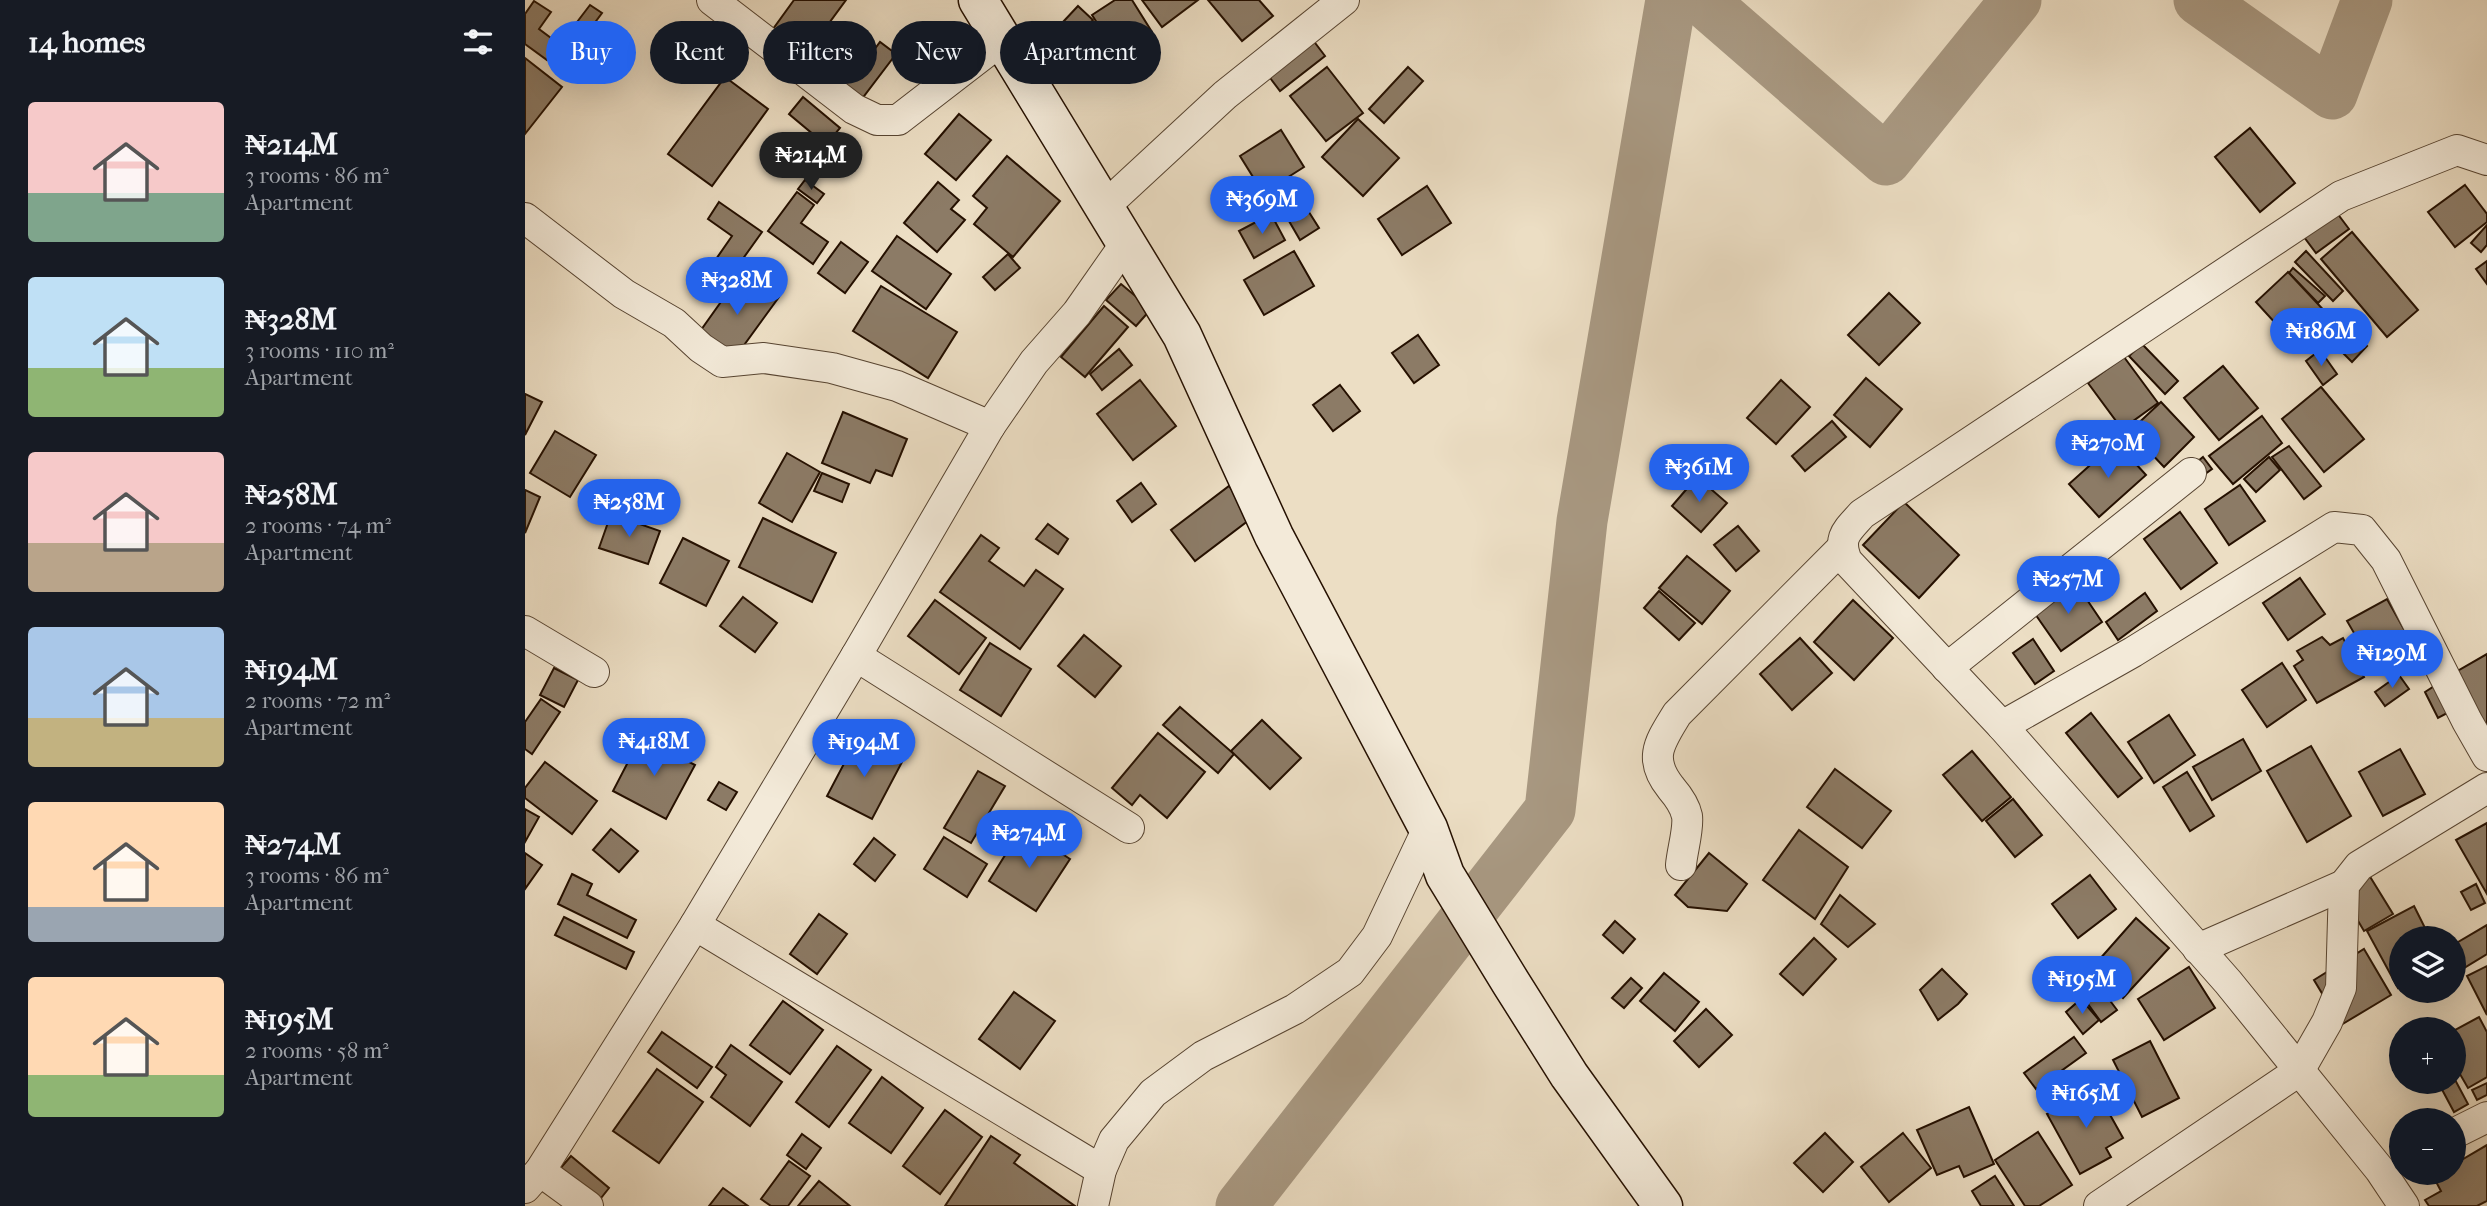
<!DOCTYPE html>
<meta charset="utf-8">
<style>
body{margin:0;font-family:"IM FELL French Canon",serif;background:#242831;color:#f1f3f6;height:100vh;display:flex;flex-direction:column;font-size:26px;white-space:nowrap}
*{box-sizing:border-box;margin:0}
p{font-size:23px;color:#9ea1a6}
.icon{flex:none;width:38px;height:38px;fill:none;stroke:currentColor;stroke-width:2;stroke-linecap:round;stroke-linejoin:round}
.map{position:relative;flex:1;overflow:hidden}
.side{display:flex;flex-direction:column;background:#171b24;width:525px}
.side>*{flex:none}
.top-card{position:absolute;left:21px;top:21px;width:665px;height:63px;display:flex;gap:14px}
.buttons{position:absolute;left:1864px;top:926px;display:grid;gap:14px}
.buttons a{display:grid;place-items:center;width:77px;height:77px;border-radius:50%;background:#171b24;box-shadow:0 7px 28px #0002;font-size:35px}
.price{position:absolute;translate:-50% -60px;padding:0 16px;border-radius:24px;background:#2563eb;color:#fff;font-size:23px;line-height:46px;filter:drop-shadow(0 2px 4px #0008)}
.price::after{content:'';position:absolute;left:50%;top:42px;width:21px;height:16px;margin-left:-10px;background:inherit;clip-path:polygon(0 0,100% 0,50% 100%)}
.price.current{background:#222;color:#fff}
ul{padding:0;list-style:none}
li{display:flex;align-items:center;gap:21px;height:175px;padding:0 28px}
li span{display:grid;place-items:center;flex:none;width:196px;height:140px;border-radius:7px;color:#555}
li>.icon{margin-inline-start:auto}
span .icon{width:84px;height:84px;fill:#fffc;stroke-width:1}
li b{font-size:30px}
h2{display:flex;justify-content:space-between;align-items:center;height:84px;padding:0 28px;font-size:30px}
.chip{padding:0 24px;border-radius:32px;background:#171b24;box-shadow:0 7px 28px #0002;font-size:24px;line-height:63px}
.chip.current{background:#2563eb;color:#fff}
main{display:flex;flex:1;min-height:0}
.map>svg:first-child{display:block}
</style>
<main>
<section class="side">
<h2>14 homes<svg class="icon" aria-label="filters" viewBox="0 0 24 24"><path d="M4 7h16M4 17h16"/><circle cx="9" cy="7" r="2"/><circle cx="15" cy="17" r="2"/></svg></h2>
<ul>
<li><span style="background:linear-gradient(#f6c9c9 65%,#7fa58c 0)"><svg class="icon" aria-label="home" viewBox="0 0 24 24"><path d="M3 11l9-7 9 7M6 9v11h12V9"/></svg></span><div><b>₦214M</b><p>3 rooms · 86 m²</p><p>Apartment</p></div></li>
<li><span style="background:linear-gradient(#bfe0f5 65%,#8fb573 0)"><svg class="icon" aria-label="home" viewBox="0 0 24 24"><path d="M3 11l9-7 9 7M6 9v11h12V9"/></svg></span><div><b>₦328M</b><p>3 rooms · 110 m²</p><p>Apartment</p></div></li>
<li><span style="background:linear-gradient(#f6c9c9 65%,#b9a48a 0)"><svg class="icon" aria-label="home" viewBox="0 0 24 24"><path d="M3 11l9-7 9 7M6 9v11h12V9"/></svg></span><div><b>₦258M</b><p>2 rooms · 74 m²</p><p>Apartment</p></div></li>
<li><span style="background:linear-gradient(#a9c7e8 65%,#c2b280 0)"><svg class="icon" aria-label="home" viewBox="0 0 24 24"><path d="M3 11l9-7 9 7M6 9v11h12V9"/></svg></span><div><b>₦194M</b><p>2 rooms · 72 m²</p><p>Apartment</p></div></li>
<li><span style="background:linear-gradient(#ffd9b3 75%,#9aa5b1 0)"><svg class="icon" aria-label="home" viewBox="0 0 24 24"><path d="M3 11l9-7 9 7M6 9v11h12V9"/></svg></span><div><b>₦274M</b><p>3 rooms · 86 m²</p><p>Apartment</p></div></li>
<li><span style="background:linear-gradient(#ffd9b3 70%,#8fb573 0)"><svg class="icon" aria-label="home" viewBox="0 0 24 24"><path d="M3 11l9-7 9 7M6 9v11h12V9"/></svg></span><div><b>₦195M</b><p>2 rooms · 58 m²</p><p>Apartment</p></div></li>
</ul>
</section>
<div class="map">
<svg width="1962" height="1206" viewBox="0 0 1962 1206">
<rect width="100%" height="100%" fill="#ecdec4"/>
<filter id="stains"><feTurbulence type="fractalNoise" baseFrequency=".00286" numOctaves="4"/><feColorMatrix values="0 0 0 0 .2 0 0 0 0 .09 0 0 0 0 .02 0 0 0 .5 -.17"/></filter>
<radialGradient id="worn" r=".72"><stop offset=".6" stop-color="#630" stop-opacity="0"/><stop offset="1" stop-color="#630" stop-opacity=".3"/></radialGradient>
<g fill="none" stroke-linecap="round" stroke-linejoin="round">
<g stroke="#a89881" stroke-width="51">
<polyline points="1177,0 1361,160 1491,0"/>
<polyline points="1674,0 1807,94 1842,0"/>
<polyline points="716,1206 1025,810 1057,521 1146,0"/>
</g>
</g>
<g fill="#8c7b66" stroke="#251000" stroke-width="2">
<polygon points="269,0 321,0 282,53 248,29"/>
<polygon points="590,0 607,0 627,32 592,54 567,15"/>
<polygon points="617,0 673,0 637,27"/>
<polygon points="683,0 734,0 748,16 717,41"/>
<polygon points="9,1 26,12 14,29 34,44 22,60 0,44 0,14"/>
<polygon points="65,5 77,13 45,56 33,47"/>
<polygon points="553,6 568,20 554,35 538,22"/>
<polygon points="775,23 800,56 755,91 730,58"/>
<polygon points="309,32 343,58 355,42 371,54 336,100 286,63"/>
<polygon points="0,58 37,87 0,134"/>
<polygon points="802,67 838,113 801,141 765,96"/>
<polygon points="883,67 898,81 859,123 844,109"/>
<polygon points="200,77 243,109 187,186 143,154"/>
<polygon points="278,97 315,128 301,145 264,114"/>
<polygon points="434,114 466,140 431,180 400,154"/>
<polygon points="833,119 874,158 838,196 797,157"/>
<polygon points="1725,128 1770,183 1735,212 1690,157"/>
<polygon points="756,130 779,167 738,193 715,156"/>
<polygon points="287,140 301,149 285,172 272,162"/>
<polygon points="482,156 535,201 488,257 449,224 462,208 448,196"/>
<polygon points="280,180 299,194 292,203 273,189"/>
<polygon points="413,182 434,200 426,209 440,220 412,252 379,223"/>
<polygon points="1940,185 1962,214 1962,222 1930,247 1903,212"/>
<polygon points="902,186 926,223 877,255 853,219"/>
<polygon points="272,192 289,205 276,223 303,242 288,264 243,231"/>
<polygon points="194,202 237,232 207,274 189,262 207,236 183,219"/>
<polygon points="782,209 794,228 775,240 764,221"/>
<polygon points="1812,213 1824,229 1791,253 1779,237"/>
<polygon points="746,214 760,240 729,258 714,231"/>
<polygon points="1962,225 1962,245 1956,252 1946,243"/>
<polygon points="1827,232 1893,310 1862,337 1796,259"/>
<polygon points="372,236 426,274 401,309 347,271"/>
<polygon points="316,242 343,262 320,293 293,273"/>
<polygon points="769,251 789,286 739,315 719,280"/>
<polygon points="1781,251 1818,291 1808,301 1770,262"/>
<polygon points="483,254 495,268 470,290 458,277"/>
<polygon points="1962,261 1962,284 1951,269"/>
<polygon points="1768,268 1800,296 1793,303 1764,273"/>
<polygon points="218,271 254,297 206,363 171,337"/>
<polygon points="1763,272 1806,318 1774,349 1731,302"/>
<polygon points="596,284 626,309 611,326 581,300"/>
<polygon points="356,286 432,332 403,378 328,331"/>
<polygon points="1364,293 1395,323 1354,365 1323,335"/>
<polygon points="579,306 603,327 560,377 536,357"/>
<polygon points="1821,324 1842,346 1827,362 1805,340"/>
<polygon points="893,335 914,365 889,383 867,353"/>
<polygon points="1617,344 1653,381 1640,394 1604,356"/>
<polygon points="594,349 607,365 577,390 565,374"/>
<polygon points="1795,350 1812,374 1798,385 1781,361"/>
<polygon points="1599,357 1633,403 1597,429 1563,383"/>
<polygon points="1698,366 1733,408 1694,440 1659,398"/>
<polygon points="1341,378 1377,409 1345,447 1309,415"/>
<polygon points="615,380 651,426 608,460 572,414"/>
<polygon points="1256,380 1285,407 1251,444 1222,418"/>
<polygon points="815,385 835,411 808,431 788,405"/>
<polygon points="1796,387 1839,439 1799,472 1757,419"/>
<polygon points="0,394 17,402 0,435"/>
<polygon points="1636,402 1669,437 1639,467 1605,431"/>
<polygon points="318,412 382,439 367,476 351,470 345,483 297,463"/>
<polygon points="1737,416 1757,443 1708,484 1684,456"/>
<polygon points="1307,421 1321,437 1280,471 1267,456"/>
<polygon points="30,431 71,455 45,497 5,473"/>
<polygon points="1591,442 1621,475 1574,517 1544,484"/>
<polygon points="1764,446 1796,486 1779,499 1747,457"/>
<polygon points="262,453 295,472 267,522 234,503"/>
<polygon points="1678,457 1687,469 1680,474 1672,462"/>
<polygon points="1744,457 1755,470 1731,492 1719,479"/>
<polygon points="297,473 324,484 317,502 289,491"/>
<polygon points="1172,477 1202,503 1176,532 1147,506"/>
<polygon points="616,483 631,504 607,522 592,501"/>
<polygon points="1715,485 1740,521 1704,545 1680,509"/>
<polygon points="704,486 728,517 670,561 646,530"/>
<polygon points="0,490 15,497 0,533"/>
<polygon points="1379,502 1434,555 1394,598 1338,545"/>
<polygon points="1655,512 1692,563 1656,589 1619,539"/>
<polygon points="86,514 135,531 123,564 74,548"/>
<polygon points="238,518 311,553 287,602 214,567"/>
<polygon points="523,524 543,539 533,554 511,539"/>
<polygon points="1213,526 1234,551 1211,571 1189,545"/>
<polygon points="456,535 474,548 464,561 499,586 511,570 538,589 495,649 415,592"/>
<polygon points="158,538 204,561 181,606 135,583"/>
<polygon points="1162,556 1205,591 1177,624 1134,588"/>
<polygon points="1775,578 1800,614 1763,640 1738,603"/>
<polygon points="1550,582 1577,622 1536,651 1508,611"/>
<polygon points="1134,591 1170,623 1154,640 1119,608"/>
<polygon points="1620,593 1632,611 1593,640 1581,622"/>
<polygon points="218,597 252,623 230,652 195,626"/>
<polygon points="1862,599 1889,647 1850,669 1822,621"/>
<polygon points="410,600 461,638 434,674 383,636"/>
<polygon points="1328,600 1368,638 1329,680 1289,642"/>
<polygon points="559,635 596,666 570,697 533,666"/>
<polygon points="1797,637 1805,645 1818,638 1839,677 1792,703 1769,666 1778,660 1772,651"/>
<polygon points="1275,638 1307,673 1267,710 1235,674"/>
<polygon points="1508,639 1529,671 1510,684 1488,653"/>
<polygon points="465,643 506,669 476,716 435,690"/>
<polygon points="1962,654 1962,733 1922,677"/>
<polygon points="1757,663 1781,700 1742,727 1717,690"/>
<polygon points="29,668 53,680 39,707 15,695"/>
<polygon points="1874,675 1884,689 1860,706 1850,692"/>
<polygon points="1911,685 1926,711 1913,718 1900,692"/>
<polygon points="16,699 35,712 7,754 0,749 0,722"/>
<polygon points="655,707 709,754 693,773 638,725"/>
<polygon points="1566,713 1617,778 1593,797 1541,733"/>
<polygon points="1644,715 1670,755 1629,783 1603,742"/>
<polygon points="737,720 776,758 745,789 706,751"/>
<polygon points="633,733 680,772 642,818 615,795 607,805 587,788"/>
<polygon points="116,737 170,765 141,819 88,791"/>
<polygon points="332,739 377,762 347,819 302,796"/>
<polygon points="1718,739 1736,771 1687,800 1668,767"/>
<polygon points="1786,746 1826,816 1782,842 1742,771"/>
<polygon points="1875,749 1900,794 1858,816 1834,772"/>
<polygon points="1447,751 1486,797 1457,821 1418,775"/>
<polygon points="20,762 72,801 47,834 0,798 0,788"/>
<polygon points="1310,769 1366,811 1337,848 1282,807"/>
<polygon points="453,771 480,786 446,843 419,828"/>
<polygon points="1662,772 1689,816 1665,831 1638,787"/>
<polygon points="194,782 212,792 201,810 183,800"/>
<polygon points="1488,799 1517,835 1490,857 1461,821"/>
<polygon points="0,809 14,817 0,842"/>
<polygon points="1962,823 1962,894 1931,840"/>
<polygon points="497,828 545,859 511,911 464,881"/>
<polygon points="86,829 113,851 94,872 68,850"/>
<polygon points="1274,830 1323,867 1290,919 1238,880"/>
<polygon points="419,837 462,864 442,897 399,869"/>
<polygon points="349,838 370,855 350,881 329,864"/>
<polygon points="0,853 17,865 0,889"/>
<polygon points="1184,853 1222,884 1202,911 1163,907 1150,895"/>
<polygon points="47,874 67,884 62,895 111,920 102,938 33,904"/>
<polygon points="1565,875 1591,909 1553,938 1527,904"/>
<polygon points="1844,875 1868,914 1839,931 1816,892"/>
<polygon points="1951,884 1960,903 1946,910 1936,892"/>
<polygon points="1315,895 1350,924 1323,947 1296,924"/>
<polygon points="1889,906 1905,938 1876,938 1876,986 1873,988 1842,931"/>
<polygon points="294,914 322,934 292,974 265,954"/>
<polygon points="39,917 109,952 101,969 30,935"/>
<polygon points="1611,918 1644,948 1598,998 1566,969"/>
<polygon points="1090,921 1110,939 1098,953 1078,935"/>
<polygon points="1962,925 1962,954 1934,971 1928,961 1928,945"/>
<polygon points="1289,938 1311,959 1278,995 1255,974"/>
<polygon points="1839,949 1866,995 1816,1025 1789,980"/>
<polygon points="1962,966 1962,1015 1942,976"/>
<polygon points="1664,967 1690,1008 1639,1040 1613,999"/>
<polygon points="1417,969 1442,994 1433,1004 1413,1020 1395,990"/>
<polygon points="1139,973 1174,1002 1150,1031 1115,1001"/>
<polygon points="1106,978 1117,988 1099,1008 1087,998"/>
<polygon points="1568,978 1592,1010 1576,1022 1552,989"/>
<polygon points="489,992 530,1021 495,1069 454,1039"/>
<polygon points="1556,999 1574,1020 1558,1034 1541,1012"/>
<polygon points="258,1001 298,1030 265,1074 225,1045"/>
<polygon points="1181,1009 1207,1035 1174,1067 1149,1041"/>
<polygon points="1954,1017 1962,1032 1962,1077 1943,1088 1928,1062 1928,1031"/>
<polygon points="137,1032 187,1067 172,1088 123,1052"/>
<polygon points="1549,1037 1561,1053 1511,1089 1499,1073"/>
<polygon points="1625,1041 1654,1098 1617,1117 1588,1060"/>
<polygon points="206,1045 257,1082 225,1126 186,1097 201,1075 191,1067"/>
<polygon points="312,1046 346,1070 304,1127 271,1102"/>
<polygon points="132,1069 178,1102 134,1163 88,1131"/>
<polygon points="1928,1076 1943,1104 1929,1112 1913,1082 1928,1082"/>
<polygon points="357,1077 398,1108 366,1153 324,1123"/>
<polygon points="1962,1083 1962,1095 1952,1100 1947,1090"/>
<polygon points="1570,1088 1598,1138 1581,1148 1586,1157 1555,1174 1522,1114"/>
<polygon points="1444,1107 1469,1164 1439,1177 1434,1166 1412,1175 1392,1130"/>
<polygon points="420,1110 457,1137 415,1194 378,1166"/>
<polygon points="1513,1132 1547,1185 1514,1206 1500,1206 1470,1160"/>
<polygon points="1300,1133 1328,1162 1298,1192 1269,1163"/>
<polygon points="1378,1133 1406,1168 1364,1202 1336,1167"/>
<polygon points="277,1134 296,1148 281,1169 262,1155"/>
<polygon points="466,1136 495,1155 489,1163 550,1206 420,1206"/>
<polygon points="1962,1145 1962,1201 1952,1206 1904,1206 1900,1200 1916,1191 1908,1176 1914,1172 1928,1172 1928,1165"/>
<polygon points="46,1156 84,1188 72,1203 33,1171"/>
<polygon points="264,1161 285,1176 263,1206 246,1206 236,1199"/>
<polygon points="1470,1176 1489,1206 1456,1206 1447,1191"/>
<polygon points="294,1181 325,1206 273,1206"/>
<polygon points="198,1188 223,1206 184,1206"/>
</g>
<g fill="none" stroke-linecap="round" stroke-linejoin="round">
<g stroke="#574431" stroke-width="32">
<g id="street">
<polyline points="187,0 329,109 352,120 373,120 478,39"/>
<polyline points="579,207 700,95 819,0"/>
<polyline points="0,218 99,294 149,323 176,348 197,362 239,358 307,368 372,386 465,426"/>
<polyline points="0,631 69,672"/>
<polyline points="331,656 604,828"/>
<polyline points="1422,668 1666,473"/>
<polyline points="1477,726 1608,652 1809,527 1837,530 1861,560 1942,721 1962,756"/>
<path d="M 1156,865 C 1157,852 1164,828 1162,816 C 1160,806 1152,795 1146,788 C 1122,758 1135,742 1152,714 L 1317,548"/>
<polyline points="170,925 576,1170"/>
<polyline points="1673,949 1819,885"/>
<polyline points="1928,1134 1962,1117"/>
<polyline points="15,1171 63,1206"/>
<polyline points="0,1188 15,1171 170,925 331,656 465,426 509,362 552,313 601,243"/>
<polyline points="568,1206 576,1170 589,1140 628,1093 678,1056 770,1009 825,972 852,936 903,828"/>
<polyline points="1574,1206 1774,1071 1802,1022 1816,988 1819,885 1834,866 1962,788"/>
<path d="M 1879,1206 L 1855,1170 L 1703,982 L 1477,726 L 1322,561 C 1312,537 1322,531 1337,514 L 1816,196 L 1932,150 L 1962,160"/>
</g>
</g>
<g stroke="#251000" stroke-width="41">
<polyline id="secondary" points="453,0 657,335 749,536 903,828 920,875 986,983 1044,1075 1138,1206"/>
</g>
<use href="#street" stroke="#f3ead9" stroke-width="30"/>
<use href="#secondary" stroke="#f3ead9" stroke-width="38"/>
</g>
<rect width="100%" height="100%" filter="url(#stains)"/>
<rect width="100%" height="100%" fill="url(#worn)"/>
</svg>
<div class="buttons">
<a><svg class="icon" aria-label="layers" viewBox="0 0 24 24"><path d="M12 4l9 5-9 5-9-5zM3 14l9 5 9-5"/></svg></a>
<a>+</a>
<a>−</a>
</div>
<b class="price current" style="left:286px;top:192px">₦214M</b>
<b class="price" style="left:737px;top:236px">₦369M</b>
<b class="price" style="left:212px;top:317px">₦328M</b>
<b class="price" style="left:1796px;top:368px">₦186M</b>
<b class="price" style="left:1583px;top:480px">₦270M</b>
<b class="price" style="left:1174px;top:504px">₦361M</b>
<b class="price" style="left:104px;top:539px">₦258M</b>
<b class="price" style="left:1543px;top:616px">₦257M</b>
<b class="price" style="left:1867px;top:690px">₦129M</b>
<b class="price" style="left:129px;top:778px">₦418M</b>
<b class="price" style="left:339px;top:779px">₦194M</b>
<b class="price" style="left:504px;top:870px">₦274M</b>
<b class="price" style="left:1557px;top:1016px">₦195M</b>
<b class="price" style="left:1561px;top:1130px">₦165M</b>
<div class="top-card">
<a class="chip current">Buy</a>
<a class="chip">Rent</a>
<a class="chip">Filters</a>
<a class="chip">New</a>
<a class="chip">Apartment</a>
</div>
</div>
</main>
